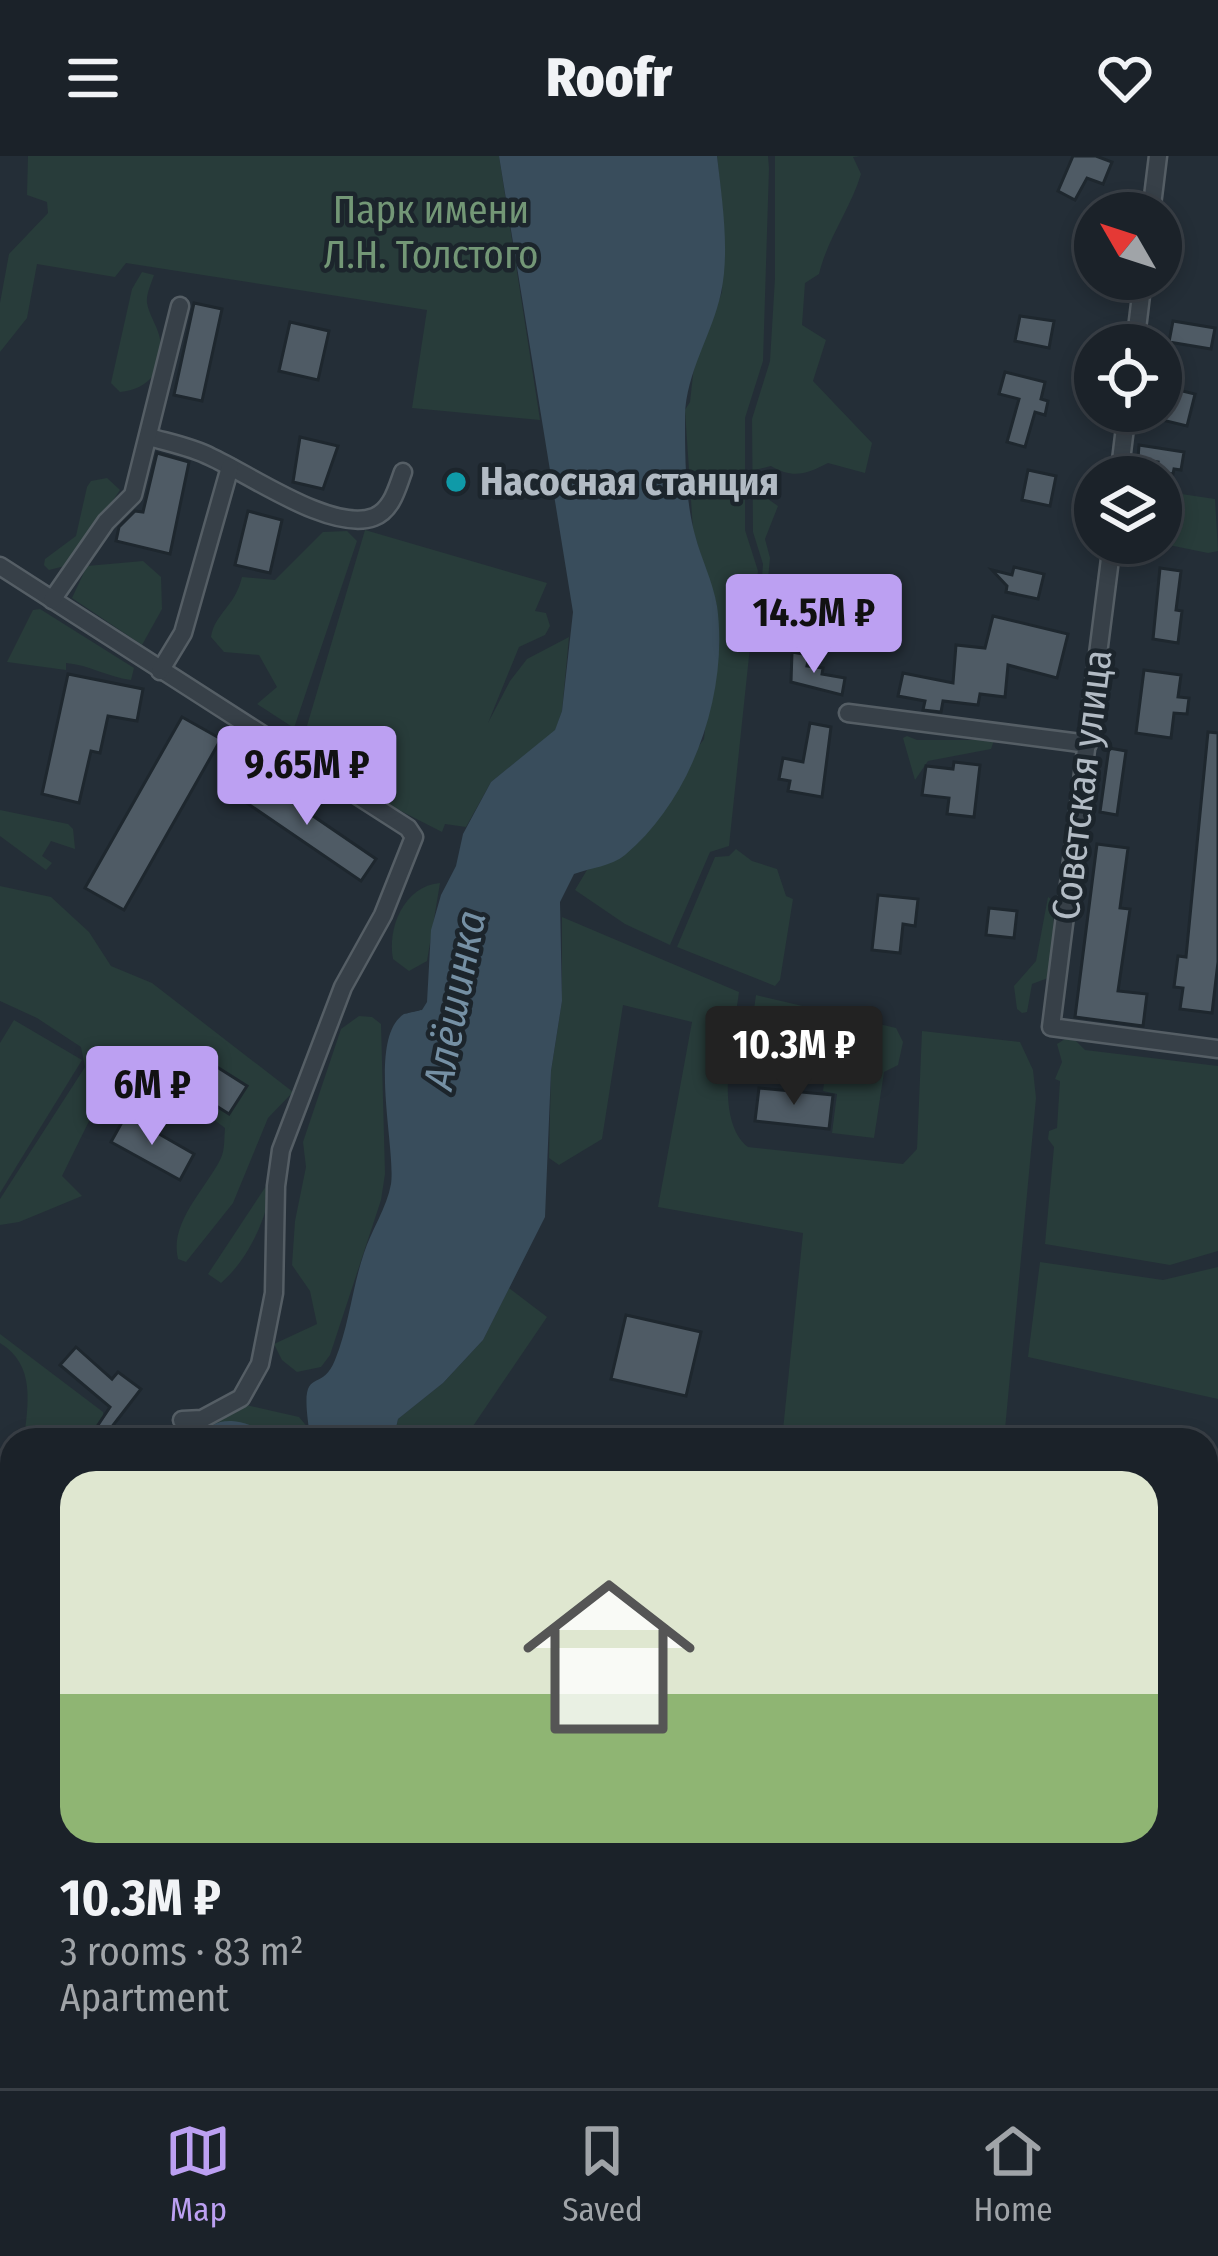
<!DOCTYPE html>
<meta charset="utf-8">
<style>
body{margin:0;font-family:"Fira Sans Condensed",sans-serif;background:#282f35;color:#f1f3f6;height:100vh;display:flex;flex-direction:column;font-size:45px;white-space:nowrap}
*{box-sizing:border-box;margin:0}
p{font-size:39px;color:#a0a4a8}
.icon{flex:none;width:66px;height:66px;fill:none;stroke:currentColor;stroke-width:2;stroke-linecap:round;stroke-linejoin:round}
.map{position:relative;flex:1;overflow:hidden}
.details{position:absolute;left:0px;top:1272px;width:1218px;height:660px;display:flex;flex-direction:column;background:#1b2229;border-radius:36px 36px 0 0;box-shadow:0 6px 18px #0003,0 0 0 3px #393f46}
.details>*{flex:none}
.needle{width:78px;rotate:309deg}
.controls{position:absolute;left:1074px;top:36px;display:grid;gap:24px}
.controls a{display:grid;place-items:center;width:108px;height:108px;border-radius:50%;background:#1b2229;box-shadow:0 6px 18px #0003,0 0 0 3px #393f46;font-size:60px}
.price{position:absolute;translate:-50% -102px;padding:0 27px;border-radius:12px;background:#bca0f2;color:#111;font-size:39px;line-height:78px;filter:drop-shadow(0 3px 6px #0008)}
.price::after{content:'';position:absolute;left:50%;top:72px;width:36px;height:27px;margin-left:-18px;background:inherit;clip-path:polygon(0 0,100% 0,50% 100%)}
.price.on{background:#222;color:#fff}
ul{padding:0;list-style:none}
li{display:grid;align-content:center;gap:24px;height:636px;padding:0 60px}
li span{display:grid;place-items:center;height:372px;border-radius:36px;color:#555}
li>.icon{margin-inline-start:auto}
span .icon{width:216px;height:216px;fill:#fffc;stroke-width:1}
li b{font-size:51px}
header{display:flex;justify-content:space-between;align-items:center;height:156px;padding:0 60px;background:#1b2229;font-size:54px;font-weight:800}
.tabs{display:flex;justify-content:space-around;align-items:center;height:168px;border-top:3px solid #393f46;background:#1b2229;font-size:33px;color:#a0a4a8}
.tabs a{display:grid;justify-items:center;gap:6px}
.tabs .on{color:#bca0f2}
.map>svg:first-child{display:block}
</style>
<header><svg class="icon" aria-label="menu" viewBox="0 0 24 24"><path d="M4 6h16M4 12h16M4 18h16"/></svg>Roofr<svg class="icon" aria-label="heart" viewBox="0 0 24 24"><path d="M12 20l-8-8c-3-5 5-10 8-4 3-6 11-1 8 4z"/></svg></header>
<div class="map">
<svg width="1218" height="1932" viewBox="0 0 1218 1932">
<rect width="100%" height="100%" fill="#242e37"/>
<g fill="#283c3a">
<polygon points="28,0 499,0 540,264 412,252 427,154 126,107 115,121 37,108 27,162 0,196 0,147 9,98 48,57 47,46 27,39"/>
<polygon points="717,0 768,0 769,12 763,205 745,262 745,374 758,415 729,690 710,696 670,789 625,768 575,734 587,714 615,704 704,583 717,450 693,374 685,254 690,246 694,210 722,136 723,57"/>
<path d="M 775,0 L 860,0 L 853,1 L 861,18 C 850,54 828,81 819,118 L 805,127 L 802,169 L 826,184 L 813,225 L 872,287 L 865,317 L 828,307 C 807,318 793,323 771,310 L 755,314 L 755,334 L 778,350 L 765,383 L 770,402 L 765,454 L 759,460 L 763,408 L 753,376 L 752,263 L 770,205 L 775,122 Z"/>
<path d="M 142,116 L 154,119 C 151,128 146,138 147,147 C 149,159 158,171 160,183 C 164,215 149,233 120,236 L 111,227 L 132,133 Z"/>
<polygon points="107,322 120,334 69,409 49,414 44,409 45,403 76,380 87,331 91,325"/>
<polygon points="1161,335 1215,343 1218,395 1208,397 1159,387"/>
<polygon points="365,374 547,427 535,455 546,457 550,470 545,479 519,491 488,567 510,525 527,503 569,481 562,555 555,575 491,626 466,671 445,668 442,676 397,653 301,590"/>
<path d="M 347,375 L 357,385 L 294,572 L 257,548 L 277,531 L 259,499 L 224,496 L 211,481 C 215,457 235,451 242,421 L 275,424 L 323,376 Z"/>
<polygon points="143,405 161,421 162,453 142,489 72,442 87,410"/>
<path d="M 40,453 L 134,512 L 131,524 C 107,521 90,509 66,507 L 66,514 L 7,506 L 33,454 Z"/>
<polygon points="907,580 917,584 994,584 991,593 928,605 915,624 903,582"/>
<polygon points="0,654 68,668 73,673 75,693 51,685 42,700 52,707 46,714 0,680"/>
<polygon points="736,693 752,705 777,713 786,740 793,743 780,824 775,830 677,791 715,701 729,700"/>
<path d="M 440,727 L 427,805 L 409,815 L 393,803 C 387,772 404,730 440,727 Z"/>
<path d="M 0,730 L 51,741 L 89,776 L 111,810 L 152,827 L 293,936 L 268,962 L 233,1047 L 186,1106 L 178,1103 C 169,1066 206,1033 221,1002 C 225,993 224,983 225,972 L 123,896 L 62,1020 L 82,1040 L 19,1066 L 0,1069 L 0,1043 L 85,911 L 81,891 L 37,862 L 0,845 Z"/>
<polygon points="1048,741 1054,745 1052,814 1048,822 1032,828 1027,856 1022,857 1017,853 1014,830 1036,805"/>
<path d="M 562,761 L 739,836 C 734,877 712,963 748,991 L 903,1008 L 917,993 L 922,875 L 1020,886 L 1033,914 L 1036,942 L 1004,1284 L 782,1284 L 803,1077 L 658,1051 L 692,866 L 623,849 L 602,983 L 559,1009 L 549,1002 L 551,915 L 562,845 Z"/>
<polygon points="756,839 896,872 903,886 898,909 884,916 874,982 832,977 837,938 823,935 824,927 834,928 835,912 747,903"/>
<polygon points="359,860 372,861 381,868 385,1018 381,1044 330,1199 321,1211 297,1216 282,1204 274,1188 317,1168 310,1135 292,1109 295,1065 306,1011 303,986 341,873"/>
<polygon points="14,864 82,904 0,1037 0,887"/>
<polygon points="1065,883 1075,884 1085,894 1218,910 1218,1095 1170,1109 1045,1088 1054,991 1048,983 1049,975 1057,972 1060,925 1055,923 1062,906 1057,888"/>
<path d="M 272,1021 C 270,1057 249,1103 221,1127 L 208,1118 Z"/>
<polygon points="1040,1106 1163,1124 1218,1111 1218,1243 1028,1201"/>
<polygon points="509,1132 547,1161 471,1273 474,1284 399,1284 395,1276 398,1263 443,1227 483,1184"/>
<path d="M 0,1178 L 103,1256 L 106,1273 L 97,1284 L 24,1284 C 28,1248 36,1209 0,1187 Z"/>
<path d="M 242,1248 L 299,1261 L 309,1273 L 302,1281 L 267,1275 L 263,1278 L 265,1284 L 162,1284 C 175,1275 184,1276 199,1272 C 215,1267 229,1258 242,1248 Z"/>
<polygon points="12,1518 12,1646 0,1647 0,1529"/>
</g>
<g fill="#394d5c">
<path d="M 499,0 L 717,0 C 722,43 730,95 721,137 C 712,179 686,216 685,260 C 685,298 685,343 695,379 C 701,402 713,426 717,450 C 729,536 693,642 625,699 C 612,710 590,712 574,718 L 560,746 L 562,845 L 551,915 L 545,1061 L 483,1184 L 443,1227 L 398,1263 L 395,1276 L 399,1284 L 265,1284 L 262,1277 L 266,1275 L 303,1281 L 309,1273 C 299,1205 321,1240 335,1204 C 349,1170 352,1132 364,1097 C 371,1075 387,1051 391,1028 C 396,992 367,882 404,858 C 405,858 421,854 422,854 L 427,846 L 431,774 L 441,739 L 456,710 L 463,678 L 491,626 L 555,574 L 562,555 L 573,456 Z"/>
<polygon points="432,1920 687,1920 684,1932 439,1932"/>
</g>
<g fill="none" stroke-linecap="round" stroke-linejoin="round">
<path stroke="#394d5c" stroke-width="6" d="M 200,1284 C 222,1255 249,1272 278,1284"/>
</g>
<g fill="#4f5b65" stroke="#1e272e" stroke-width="3">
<polygon points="1073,0 1096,0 1112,6 1103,28 1087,22 1075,44 1058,35"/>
<polygon points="194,147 222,153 202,245 174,239"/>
<polygon points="1020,160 1054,165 1049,192 1015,185"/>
<polygon points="1173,165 1215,172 1211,193 1169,186"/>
<polygon points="290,166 329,175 318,224 279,215"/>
<polygon points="1005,216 1045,226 1041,243 1048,245 1045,259 1035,256 1025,291 1007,286 1019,243 999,238"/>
<polygon points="1166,231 1195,238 1187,270 1158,263"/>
<polygon points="300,281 338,290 323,333 293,326"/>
<polygon points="1139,289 1184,296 1181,314 1174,313 1173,318 1156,315 1158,306 1138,303"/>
<polygon points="157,297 189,306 170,398 116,385 119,371 135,355 143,356"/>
<polygon points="1028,314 1056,320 1050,350 1022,344"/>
<polygon points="248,355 282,364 270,417 235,409"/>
<polygon points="1014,411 1044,418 1038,443 1006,436 1007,430 992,414 1012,419"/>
<polygon points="1160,412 1181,415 1176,454 1182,455 1178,487 1153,483"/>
<polygon points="993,460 1068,478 1057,522 1008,509 1005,541 980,538 978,549 943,545 941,556 923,554 925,545 898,540 903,517 953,527 956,489 985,492"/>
<polygon points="792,496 809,499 807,510 823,512 822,518 845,522 842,539 791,526"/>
<polygon points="1144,514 1181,519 1178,541 1189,542 1187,558 1174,557 1171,582 1136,577"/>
<polygon points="68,518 143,533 137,565 108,560 100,597 91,595 79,647 42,638"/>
<polygon points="182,561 221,583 124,754 85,732"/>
<polygon points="810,567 831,571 822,641 788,635 790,625 779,623 783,602 803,606"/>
<polygon points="1208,576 1218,577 1218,806 1212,857 1180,853 1183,832 1174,831 1178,800 1186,801"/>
<polygon points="1109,592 1126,595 1117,659 1100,656"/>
<polygon points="954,606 980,609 974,661 947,658 949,642 922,639 926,610 953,613"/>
<polygon points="253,619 376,703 361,725 238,641"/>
<polygon points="1097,688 1128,692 1120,752 1130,753 1118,835 1147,838 1143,870 1075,861"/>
<polygon points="878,739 918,743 915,770 903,768 900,797 872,794"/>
<polygon points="989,752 1017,755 1014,782 986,779"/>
<polygon points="206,904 247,930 229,958 188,932"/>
<polygon points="759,932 833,939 829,973 755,965"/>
<polygon points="126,959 194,998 180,1024 111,986"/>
<polygon points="626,1159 701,1176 686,1240 611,1223"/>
<polygon points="76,1191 112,1223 118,1216 141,1233 111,1272 129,1284 88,1284 110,1251 60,1209"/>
</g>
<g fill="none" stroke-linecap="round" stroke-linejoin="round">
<g stroke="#555e65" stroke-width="21">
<g id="street">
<polyline points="1151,57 1158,0"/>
<polyline points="1135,189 1143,123"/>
<path d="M 149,281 C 170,287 192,291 211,301 C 249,318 332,377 374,361 C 392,354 397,332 403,316"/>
<polyline points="1119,321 1127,255"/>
<polyline points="1112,387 1051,871 1218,893"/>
<polyline points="0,410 408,672 414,681 383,759 343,831 281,994 276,1030 274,1137 260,1208 241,1242 202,1263 182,1264"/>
<polyline points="52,444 106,366 133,339 180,150"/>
<polyline points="160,515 183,477 230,311"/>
<polyline points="848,557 1088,588"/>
<polyline points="0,1802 12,1804"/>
</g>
</g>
<use href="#street" stroke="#374048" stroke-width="16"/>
</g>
<circle fill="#0f9aa8" stroke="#1c252c" stroke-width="4.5" cx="456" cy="326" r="12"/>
<g text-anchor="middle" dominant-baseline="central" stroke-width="9" stroke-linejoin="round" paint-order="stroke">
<g font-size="39" fill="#739776" stroke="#1c252c">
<text x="431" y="54">Парк имени<tspan x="431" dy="45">Л.Н. Толстого</tspan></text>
</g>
<g font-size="39" font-weight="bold" fill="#b2bbc4" stroke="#1c252c" text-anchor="start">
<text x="480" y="326">Насосная станция</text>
</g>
<g font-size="39" fill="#b2bbc4" stroke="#1c252c">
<text transform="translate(1082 629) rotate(-83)">Советская улица</text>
</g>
<g font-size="42" font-style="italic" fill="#7590a4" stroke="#1c252c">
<text transform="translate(455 844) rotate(-79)">Алёшинка</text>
</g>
</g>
</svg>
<div class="controls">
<a><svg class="needle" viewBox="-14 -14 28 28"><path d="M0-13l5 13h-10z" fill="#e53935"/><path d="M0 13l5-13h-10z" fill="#a0a4a8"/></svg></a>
<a><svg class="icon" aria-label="locate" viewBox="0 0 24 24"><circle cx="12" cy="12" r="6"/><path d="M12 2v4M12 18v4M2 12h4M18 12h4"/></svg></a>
<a><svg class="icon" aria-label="layers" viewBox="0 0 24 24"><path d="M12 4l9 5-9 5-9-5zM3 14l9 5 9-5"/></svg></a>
</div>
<b class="price" style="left:814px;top:520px">14.5M ₽</b>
<b class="price" style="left:307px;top:672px">9.65M ₽</b>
<b class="price on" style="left:794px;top:952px">10.3M ₽</b>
<b class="price" style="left:152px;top:992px">6M ₽</b>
<section class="details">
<ul>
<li><span style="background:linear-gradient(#dfe7d0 60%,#8fb573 0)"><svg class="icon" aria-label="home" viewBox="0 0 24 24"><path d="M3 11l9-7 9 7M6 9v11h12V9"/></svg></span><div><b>10.3M ₽</b><p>3 rooms · 83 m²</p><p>Apartment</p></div></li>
</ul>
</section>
</div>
<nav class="tabs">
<a class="on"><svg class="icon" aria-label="map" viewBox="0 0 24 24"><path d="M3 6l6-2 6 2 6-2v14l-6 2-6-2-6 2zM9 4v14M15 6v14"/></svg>Map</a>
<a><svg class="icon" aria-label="saved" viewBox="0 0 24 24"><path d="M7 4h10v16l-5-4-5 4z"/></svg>Saved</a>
<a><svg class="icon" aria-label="home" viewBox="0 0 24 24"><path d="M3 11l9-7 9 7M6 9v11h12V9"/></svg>Home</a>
</nav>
